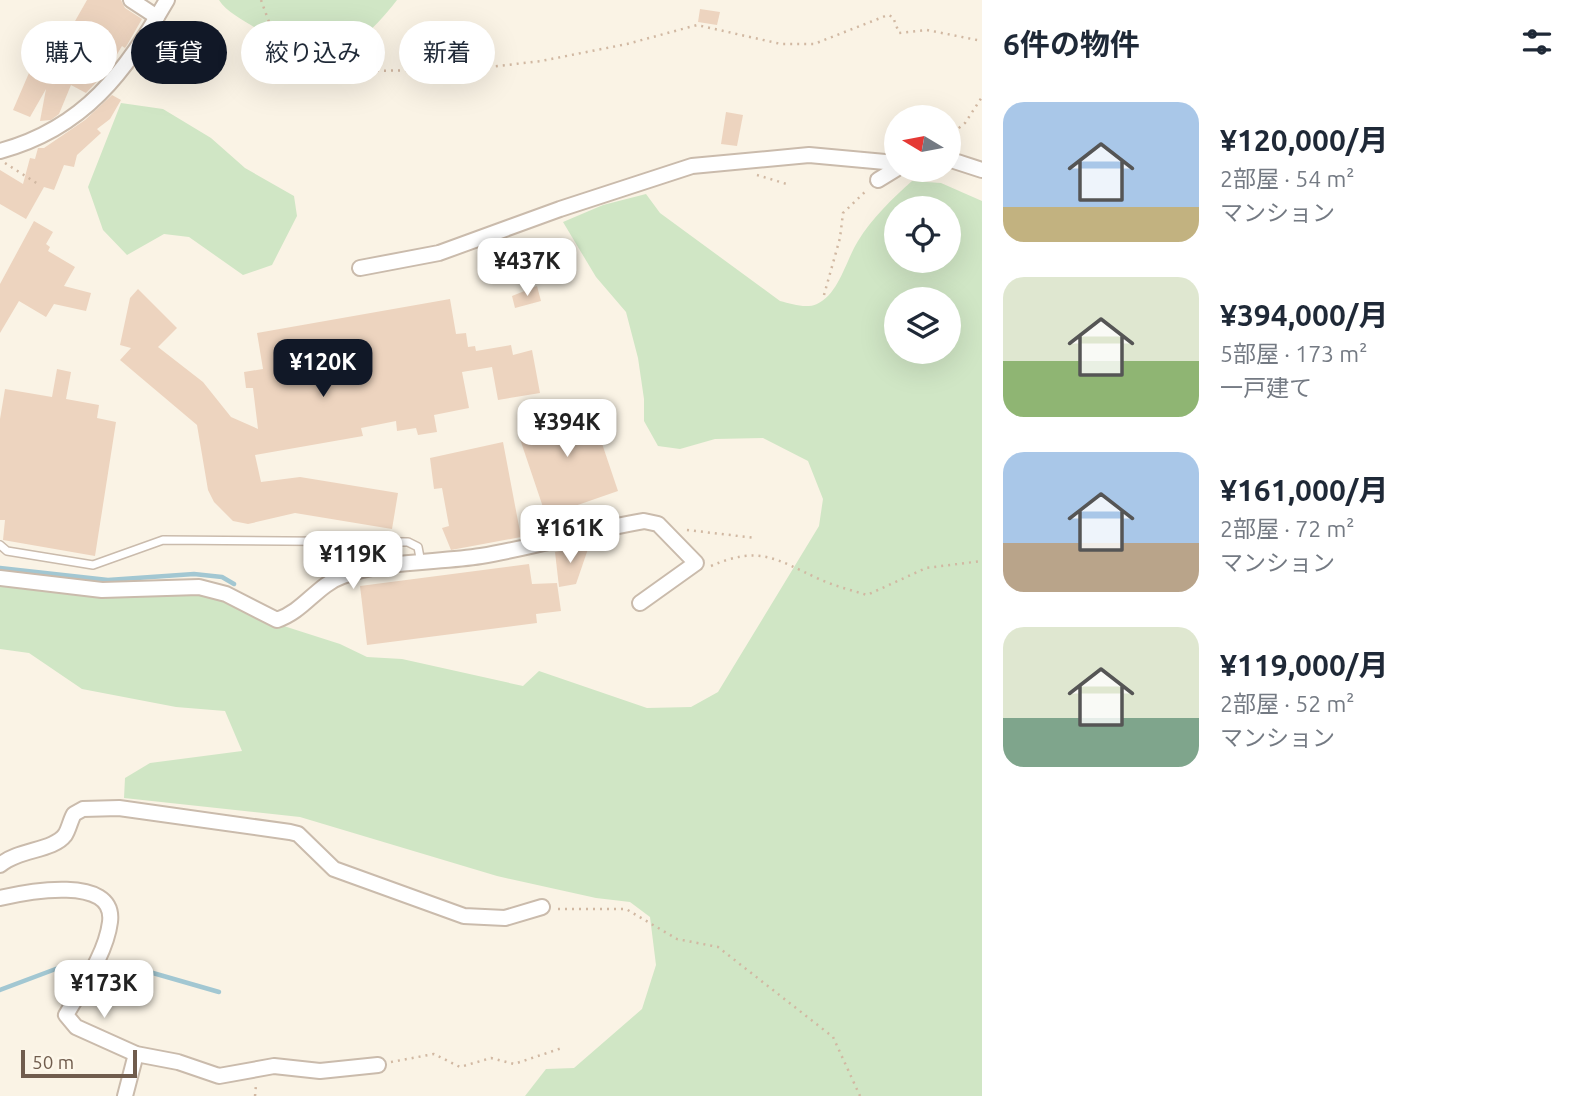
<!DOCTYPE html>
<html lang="ja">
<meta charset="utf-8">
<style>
body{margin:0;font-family:Ubuntu,"Noto Sans JP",sans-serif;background:#f6f6f7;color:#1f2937;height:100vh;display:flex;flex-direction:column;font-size:26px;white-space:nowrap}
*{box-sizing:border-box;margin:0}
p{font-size:23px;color:#747a83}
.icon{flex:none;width:38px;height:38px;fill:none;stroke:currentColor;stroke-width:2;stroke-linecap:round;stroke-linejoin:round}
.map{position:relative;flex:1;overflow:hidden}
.drawer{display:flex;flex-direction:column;background:#fff;width:595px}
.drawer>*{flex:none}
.top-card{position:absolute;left:21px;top:21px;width:665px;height:63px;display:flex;gap:14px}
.needle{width:46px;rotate:280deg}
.controls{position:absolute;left:884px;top:105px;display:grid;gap:14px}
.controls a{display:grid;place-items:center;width:77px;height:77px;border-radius:50%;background:#fff;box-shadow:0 7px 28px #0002;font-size:35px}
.scale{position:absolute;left:21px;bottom:18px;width:116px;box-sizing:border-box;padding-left:7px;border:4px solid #705c4d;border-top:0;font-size:19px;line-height:24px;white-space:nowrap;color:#705c4d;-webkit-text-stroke:5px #fdf7ea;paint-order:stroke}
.price{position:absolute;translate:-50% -60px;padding:0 16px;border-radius:14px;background:#fff;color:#222;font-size:23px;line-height:46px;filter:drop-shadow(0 2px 4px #0008)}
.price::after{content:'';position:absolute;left:50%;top:42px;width:21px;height:16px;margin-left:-10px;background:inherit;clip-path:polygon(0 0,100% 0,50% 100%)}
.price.active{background:#111827;color:#fff}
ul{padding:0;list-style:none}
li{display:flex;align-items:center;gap:21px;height:175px;padding:0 21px}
li span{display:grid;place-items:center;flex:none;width:196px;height:140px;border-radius:21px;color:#555}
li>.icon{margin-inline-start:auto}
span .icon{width:84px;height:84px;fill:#fffc;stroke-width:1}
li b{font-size:30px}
h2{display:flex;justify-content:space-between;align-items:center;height:84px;padding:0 21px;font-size:30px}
.tag{padding:0 24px;border-radius:32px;background:#fff;box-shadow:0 7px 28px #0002;font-size:24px;line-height:63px}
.tag.active{background:#111827;color:#fff}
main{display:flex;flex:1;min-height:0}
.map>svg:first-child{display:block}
</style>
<main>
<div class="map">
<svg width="982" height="1096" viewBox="0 0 982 1096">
<rect width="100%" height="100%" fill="#faf3e5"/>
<g fill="#d0e6c5" fill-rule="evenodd">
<path d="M 219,0 L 397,0 C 354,56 318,71 257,29 C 245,21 226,12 219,0 Z"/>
<polygon points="121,103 163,109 211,138 245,168 294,196 297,216 272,265 243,275 189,237 164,234 127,255 103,230 88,187"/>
<path d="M 912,181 L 941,183 L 982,201 L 982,1096 L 525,1096 L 546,1069 L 574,1068 L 642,1009 L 656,965 L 650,917 L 630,902 L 596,898 L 497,876 L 300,817 L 124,798 L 125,778 L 150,763 L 242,751 L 225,711 L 176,707 L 82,689 L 29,653 L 0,649 L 0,582 L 204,591 L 265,620 L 340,644 L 367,657 L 402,659 L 523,686 L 539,671 L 647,708 L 691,707 L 718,692 L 819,526 L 823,499 L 808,461 L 763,438 L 715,439 L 680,449 L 658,446 L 644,421 L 644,399 L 638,358 L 626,312 L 596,277 L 563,222 L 603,205 L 646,194 L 660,213 L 780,301 C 792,304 806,309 817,304 C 839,294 846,260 858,241 C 872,218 892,199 912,181 ZM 896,208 L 948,208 L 948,261 L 896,261 ZM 896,299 L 948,299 L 948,352 L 896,352 Z"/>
</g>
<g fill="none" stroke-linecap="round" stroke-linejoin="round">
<g stroke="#a2c7d2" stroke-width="4.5">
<polyline points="0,568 108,580 194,574 222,577 234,584"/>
<polyline points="97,965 146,971 219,992"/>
<polyline points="0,990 61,967 86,964"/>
</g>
</g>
<g fill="#edd4bf">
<polygon points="87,0 121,0 125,8 142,19 127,45 125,48 122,46 107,71 86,93 71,85 59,114 51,120 40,121 46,89 30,117 13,110 32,66 27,64 46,26 66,37"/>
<polygon points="700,9 720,12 717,25 698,22"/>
<polygon points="112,95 121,100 110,119 97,129 101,133 77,155 74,167 64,165 54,190 44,187 26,219 0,204 0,170 23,184 30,158 35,159 38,148 44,148 85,120"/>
<polygon points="726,112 743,115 737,146 721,144"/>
<polygon points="34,221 53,232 46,244 50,247 48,251 75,267 64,286 91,293 86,311 54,304 46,317 19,301 0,333 0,284"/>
<polygon points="537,286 541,301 515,308 512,296"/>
<polygon points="138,289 177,328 158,347 203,382 231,417 258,429 253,388 246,388 244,372 263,369 257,333 450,299 456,334 466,333 468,347 475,346 476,351 511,345 513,355 532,350 540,393 498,400 492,367 462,372 469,408 434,415 437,432 418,435 416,428 397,431 396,421 361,428 363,436 255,455 261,482 300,477 398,493 392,529 295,513 248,524 233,521 214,502 208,490 197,425 120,360 131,348 120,345 130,298"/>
<polygon points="57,369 71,372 66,399 99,405 97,418 116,422 95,556 3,540 5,520 0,520 0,419 5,389 52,397"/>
<polygon points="588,402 618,491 546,516 520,439 525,438 522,424"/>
<polygon points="503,442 521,537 451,550 442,528 449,526 442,488 434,489 430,458"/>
<polygon points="589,546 576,584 559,587 555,552"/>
<polygon points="529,564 532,584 557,583 561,611 536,614 537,623 367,645 360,586"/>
</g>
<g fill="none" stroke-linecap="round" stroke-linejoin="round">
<g stroke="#cabbac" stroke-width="10">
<polyline id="lane" points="0,545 7,551 93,565 163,540 408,542 418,547 421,563"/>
</g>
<g stroke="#cabbac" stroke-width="18">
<g id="street">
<polyline points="131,0 157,17"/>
<path d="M 0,151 C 85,128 125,72 167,0"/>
<polyline points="948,159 982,170"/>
<polyline points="878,180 896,169"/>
<polyline points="360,268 439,253 560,209 692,166 809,155 896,163"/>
<path d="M 0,578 L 102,590 L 199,587 L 226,594 L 277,620 C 304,611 317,585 343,576 C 386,560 437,563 481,556 C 536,547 590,530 644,521 L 658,524 L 696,563 L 640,603"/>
<path d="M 0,865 C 19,849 53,851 65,835 C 69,829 70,821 74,814 L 83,809 L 119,808 L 290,832 L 298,834 L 334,869 L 464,916 L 505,918 L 542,907"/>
<path d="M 0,898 C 25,892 116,874 110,922 C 106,954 82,987 66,1015 L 76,1027 L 136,1054 L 178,1062 L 219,1076 L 274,1066 L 320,1071 L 378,1065"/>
<polyline points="125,1096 136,1054"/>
</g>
</g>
<g stroke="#d1b8a2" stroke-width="2.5" stroke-dasharray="2 5" stroke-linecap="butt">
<polyline points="261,0 269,22"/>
<polyline points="370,71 473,69 541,61 627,44 697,25 781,44 814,44 888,15 893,17 899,33 927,30 982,41"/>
<polyline points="948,137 965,123 982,97"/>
<polyline points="5,163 38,184"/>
<polyline points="757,175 790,185"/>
<polyline points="824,295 840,238 843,213 868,189"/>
<polyline points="687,530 756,538"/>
<path d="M 711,566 C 759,545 776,559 819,579 C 834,586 851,590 867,595 L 926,568 L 982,561"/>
<polyline points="558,909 626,909 677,939 718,947 833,1037 860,1096"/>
<polyline points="391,1062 434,1054 460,1067 491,1058 514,1064 562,1048"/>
<polyline points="255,1096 256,1085"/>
</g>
<use href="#lane" stroke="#fff" stroke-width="7"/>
<use href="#street" stroke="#fff" stroke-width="14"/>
</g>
</svg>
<div class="controls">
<a><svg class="needle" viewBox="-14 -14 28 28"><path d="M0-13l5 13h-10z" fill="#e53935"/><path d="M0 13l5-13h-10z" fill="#747a83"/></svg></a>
<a><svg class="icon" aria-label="locate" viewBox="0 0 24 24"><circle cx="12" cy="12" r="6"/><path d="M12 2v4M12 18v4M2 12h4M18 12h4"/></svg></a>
<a><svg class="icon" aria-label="layers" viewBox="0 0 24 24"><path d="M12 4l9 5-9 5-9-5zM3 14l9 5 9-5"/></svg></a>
</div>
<div class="scale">50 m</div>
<b class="price" style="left:527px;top:298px">¥437K</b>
<b class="price active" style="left:323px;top:399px">¥120K</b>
<b class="price" style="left:567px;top:459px">¥394K</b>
<b class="price" style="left:570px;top:565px">¥161K</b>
<b class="price" style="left:353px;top:591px">¥119K</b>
<b class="price" style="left:104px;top:1020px">¥173K</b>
<div class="top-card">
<a class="tag">購入</a>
<a class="tag active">賃貸</a>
<a class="tag">絞り込み</a>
<a class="tag">新着</a>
</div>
</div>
<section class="drawer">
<h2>6件の物件<svg class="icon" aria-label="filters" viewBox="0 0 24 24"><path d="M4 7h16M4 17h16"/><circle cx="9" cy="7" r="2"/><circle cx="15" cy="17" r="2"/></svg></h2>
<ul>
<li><span style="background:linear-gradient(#a9c7e8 75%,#c2b280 0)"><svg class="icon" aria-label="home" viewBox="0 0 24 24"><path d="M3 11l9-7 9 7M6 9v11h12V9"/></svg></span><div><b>¥120,000/月</b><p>2部屋 · 54 m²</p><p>マンション</p></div></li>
<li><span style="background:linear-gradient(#dfe7d0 60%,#8fb573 0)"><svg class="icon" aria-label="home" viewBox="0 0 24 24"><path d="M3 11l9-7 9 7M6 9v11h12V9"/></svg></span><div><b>¥394,000/月</b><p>5部屋 · 173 m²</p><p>一戸建て</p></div></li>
<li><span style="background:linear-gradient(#a9c7e8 65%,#b9a48a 0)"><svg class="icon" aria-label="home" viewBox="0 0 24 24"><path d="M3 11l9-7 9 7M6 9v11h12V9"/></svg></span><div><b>¥161,000/月</b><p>2部屋 · 72 m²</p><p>マンション</p></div></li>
<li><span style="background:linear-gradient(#dfe7d0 65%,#7fa58c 0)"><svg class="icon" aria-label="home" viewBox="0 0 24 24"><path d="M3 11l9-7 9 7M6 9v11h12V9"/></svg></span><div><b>¥119,000/月</b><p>2部屋 · 52 m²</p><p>マンション</p></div></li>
</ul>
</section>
</main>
